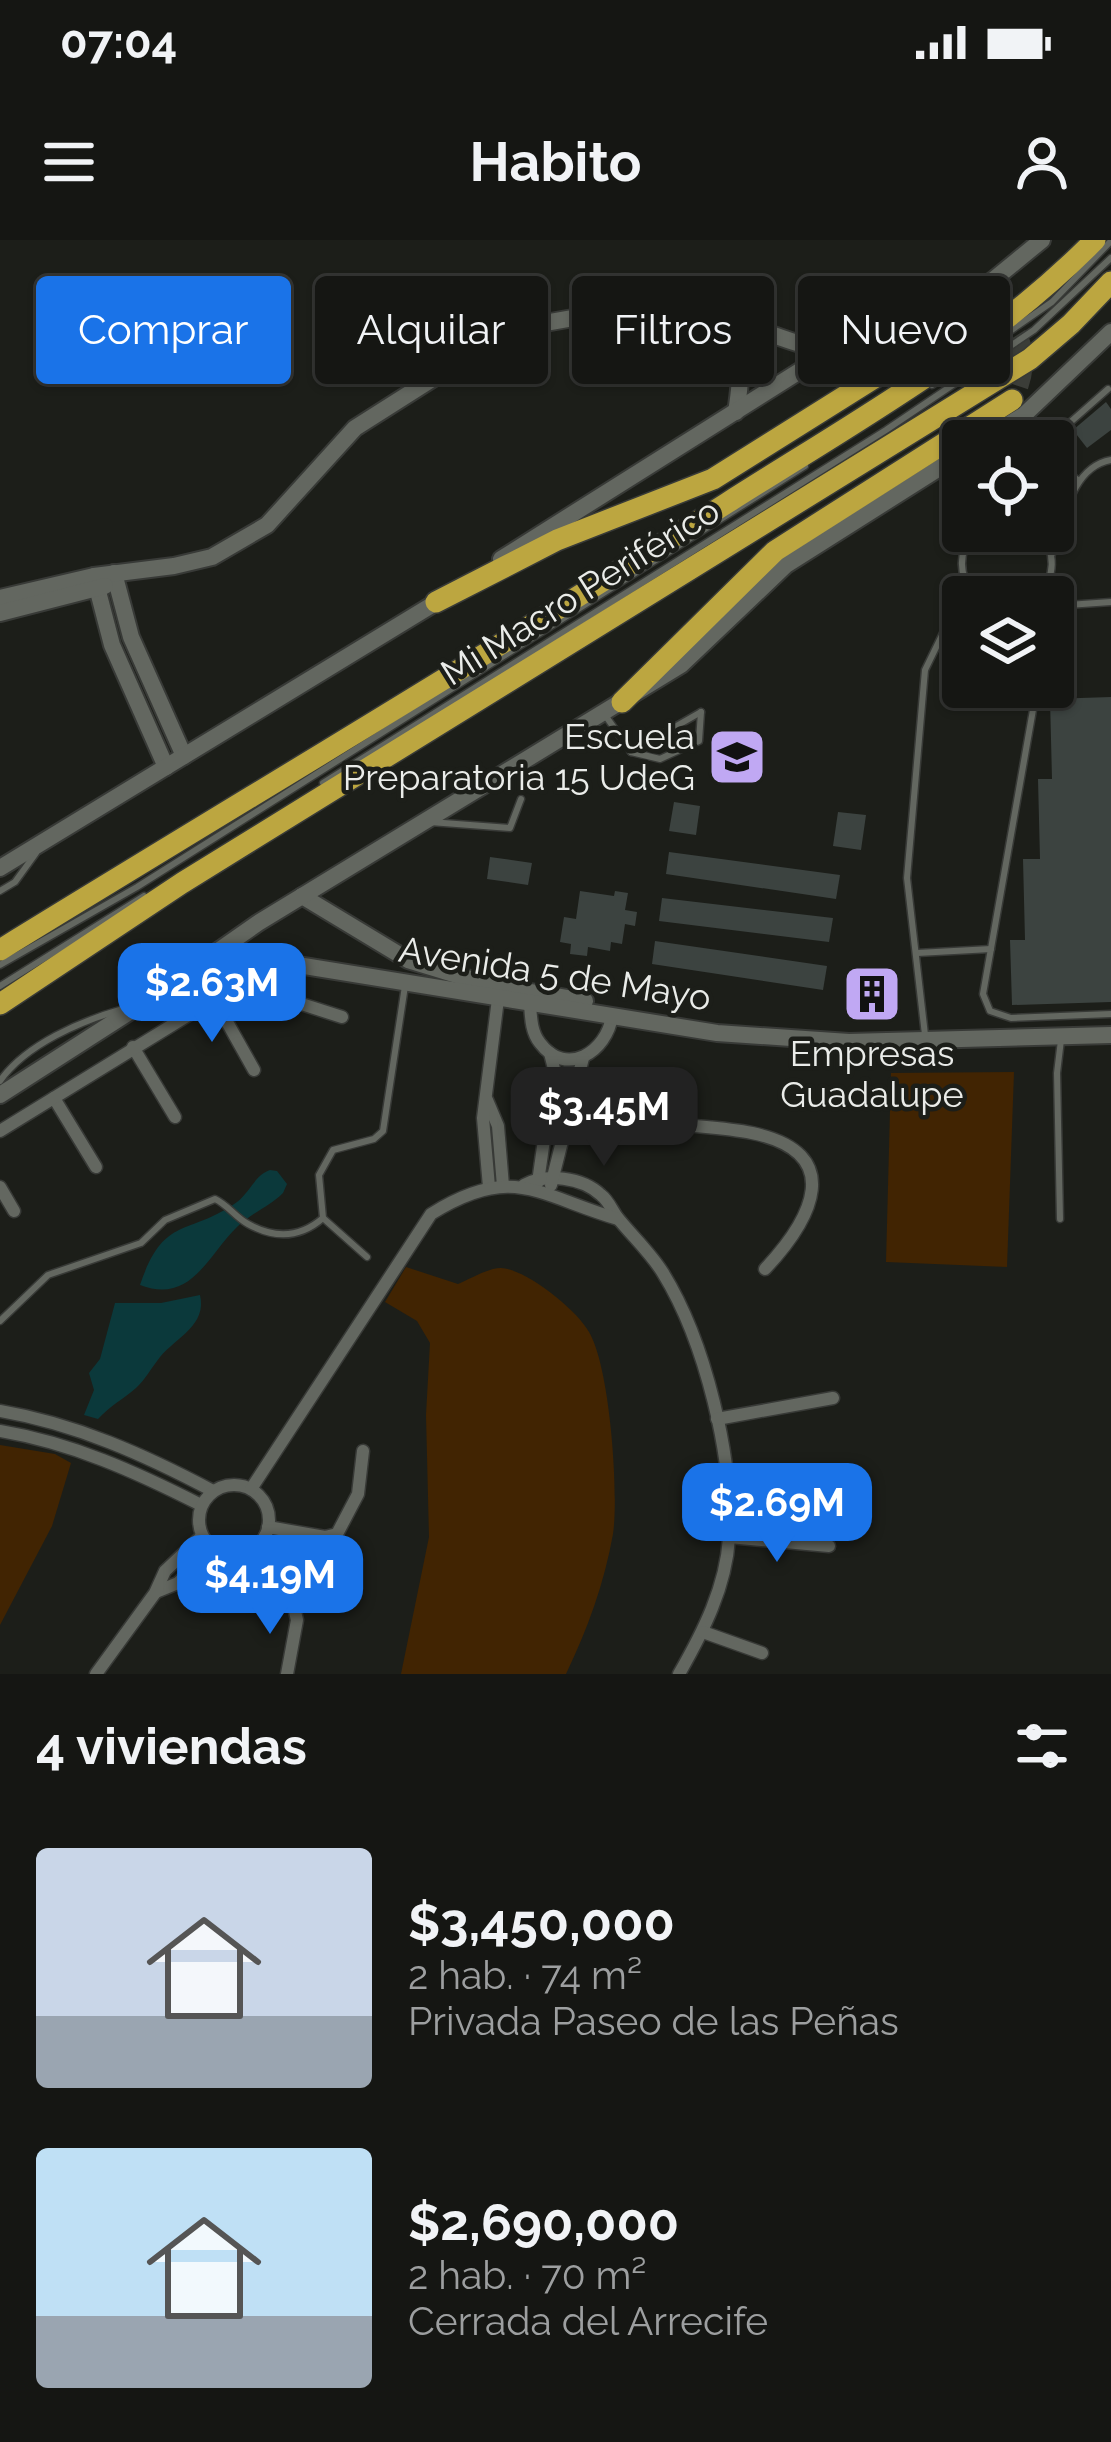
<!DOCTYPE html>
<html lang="es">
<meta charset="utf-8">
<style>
body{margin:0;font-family:Raleway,sans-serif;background:#1e1f1c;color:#f1f3f6;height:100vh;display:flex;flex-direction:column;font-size:45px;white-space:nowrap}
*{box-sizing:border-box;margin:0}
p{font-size:39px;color:#9d9fa0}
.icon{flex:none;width:66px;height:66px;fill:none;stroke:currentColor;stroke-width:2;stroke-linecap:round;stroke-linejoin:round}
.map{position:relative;height:1434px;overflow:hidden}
.sheet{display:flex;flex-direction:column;background:#151613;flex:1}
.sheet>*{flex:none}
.top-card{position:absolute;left:36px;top:36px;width:1041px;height:108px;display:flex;gap:24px}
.controls{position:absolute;left:942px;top:180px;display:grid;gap:24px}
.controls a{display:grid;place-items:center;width:132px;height:132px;border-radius:12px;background:#151613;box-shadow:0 3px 9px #0004,0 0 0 3px #343533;font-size:60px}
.price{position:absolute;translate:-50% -102px;padding:0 27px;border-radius:24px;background:#1a73e8;color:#fff;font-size:39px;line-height:78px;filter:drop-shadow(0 3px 6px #0008)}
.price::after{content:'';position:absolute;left:50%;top:72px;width:36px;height:27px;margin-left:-18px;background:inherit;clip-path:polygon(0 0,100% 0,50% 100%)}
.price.current{background:#222;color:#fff}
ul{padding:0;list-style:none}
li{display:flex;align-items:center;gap:36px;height:300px;padding:0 36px}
li span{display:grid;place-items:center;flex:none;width:336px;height:240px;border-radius:12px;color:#555}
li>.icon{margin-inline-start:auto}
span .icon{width:144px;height:144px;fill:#fffc;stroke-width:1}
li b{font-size:51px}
h2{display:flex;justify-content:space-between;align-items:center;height:144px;padding:0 36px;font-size:51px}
.pill{padding:0 42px;border-radius:12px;background:#151613;box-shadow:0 3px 9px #0004,0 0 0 3px #343533;font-size:42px;line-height:108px}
.pill.current{background:#1a73e8;color:#fff}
.status{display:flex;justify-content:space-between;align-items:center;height:84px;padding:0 60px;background:#151613;direction:ltr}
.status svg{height:33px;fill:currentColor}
header{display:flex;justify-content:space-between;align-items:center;height:156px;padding:0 36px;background:#151613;font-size:54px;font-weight:700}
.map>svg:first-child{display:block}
</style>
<div class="status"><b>07:04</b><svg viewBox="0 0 49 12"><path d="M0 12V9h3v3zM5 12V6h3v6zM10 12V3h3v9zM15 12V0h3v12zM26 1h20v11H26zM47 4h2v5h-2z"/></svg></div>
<header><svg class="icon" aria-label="menu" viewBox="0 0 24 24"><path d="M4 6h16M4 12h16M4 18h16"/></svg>Habito<svg class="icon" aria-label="person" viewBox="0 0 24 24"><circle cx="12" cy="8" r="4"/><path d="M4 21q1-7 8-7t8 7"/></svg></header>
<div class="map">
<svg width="1111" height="1434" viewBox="0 0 1111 1434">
<rect width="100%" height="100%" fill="#1c1e19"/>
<g fill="#412402">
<polygon points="1014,832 1007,1027 886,1022 891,833"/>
<path d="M 406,1027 L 458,1044 C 470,1039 488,1028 501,1028 C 526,1029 577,1070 589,1092 C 610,1127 619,1253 613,1294 C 604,1344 588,1388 566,1434 L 401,1434 L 429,1297 L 426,1175 L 430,1103 L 417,1081 L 385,1062 Z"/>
<polygon points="0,1205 55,1214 71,1223 52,1286 0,1385"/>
</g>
<g fill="#0b393b">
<path d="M 270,930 L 277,931 L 287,944 L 283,953 C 269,967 251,973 237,987 C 208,1015 191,1065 140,1045 C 164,974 188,997 237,962 C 250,952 255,935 270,930 Z"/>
<path d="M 200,1055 C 207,1085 177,1097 160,1117 C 152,1127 145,1140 136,1148 C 122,1160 111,1165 98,1179 L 84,1175 L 94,1150 L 89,1133 L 100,1119 L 115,1063 L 161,1063 Z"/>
</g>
<g fill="#3c4340">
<polygon points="1106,162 1111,169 1111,190 1087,208 1073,190"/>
<polygon points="1111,457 1111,762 1012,765 1010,700 1025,700 1023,619 1040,619 1038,539 1052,539 1050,459"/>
<polygon points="674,562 700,566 696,595 669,591"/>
<polygon points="838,572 866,575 861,610 833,606"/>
<polygon points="669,612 840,635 836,659 666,634"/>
<polygon points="490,617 532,623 528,645 487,639"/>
<polygon points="580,651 614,656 615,651 628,653 625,670 637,672 635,686 625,684 622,704 611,702 610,711 588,707 587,716 570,714 571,704 560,702 564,677 576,679"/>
<polygon points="662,658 833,678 829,702 659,681"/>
<polygon points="655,701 827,726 823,750 652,724"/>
</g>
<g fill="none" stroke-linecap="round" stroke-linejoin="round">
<path stroke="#3b3d38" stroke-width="21" stroke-dasharray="21 10" stroke-linecap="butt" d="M 960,84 C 1019,65 1036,113 1012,160"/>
<g stroke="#383a37" stroke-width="9">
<g id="lane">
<polyline points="932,145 1052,62 1111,1"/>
<polyline points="1049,201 1108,149"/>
<polyline points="1053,224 1078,240"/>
<path d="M 975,291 C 957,313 958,335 975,357"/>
<path d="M 1052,314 C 1064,280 1071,227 1111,220"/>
<path d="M 1037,357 C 1056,337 1057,312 1038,291"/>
<polyline points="1053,366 1111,362"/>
<polyline points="1037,447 983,754 990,771 1011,778 1111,774"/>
<polyline points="605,475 631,512 660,519 699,501 701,472"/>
<polyline points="631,512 701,472"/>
<polyline points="323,543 886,190 1034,90 1111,18"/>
<polyline points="430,582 510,588 521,559"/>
<polyline points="0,651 15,642 36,613"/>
<polyline points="917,713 991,709"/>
<polyline points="0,725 137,647 805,226"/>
<polyline points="0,746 144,656"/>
<polyline points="925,795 907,638 925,430 966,346"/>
<path d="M 0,841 C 26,804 81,781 123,769"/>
<polyline points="1060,979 1057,833 1061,800"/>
<polyline points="367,1017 323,978 319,935 333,910 374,899 383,891 405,746"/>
<path d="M 0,1081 L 48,1035 L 141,1003 L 165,980 L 215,959 C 228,965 235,977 248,984 C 275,999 300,998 323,978"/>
</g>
</g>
<g stroke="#383a37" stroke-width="15">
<g id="street">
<polyline points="213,757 254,830"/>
<path d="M 530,764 C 531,777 531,792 540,803 C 566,838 607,812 612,776"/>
<polyline points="133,807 175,877"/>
<path d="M 549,857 C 571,860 593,862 614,868 C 626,871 637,878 649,880 C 683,887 718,886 752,893 C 847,913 812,979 765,1029"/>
<polyline points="54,858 96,927"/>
<polyline points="487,860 498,886 503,946"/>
<polyline points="547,874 611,885 646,880"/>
<polyline points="0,891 239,744 342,777"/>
<polyline points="538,942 554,829 550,813"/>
<path d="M 524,945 C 546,933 582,937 601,955 C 608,960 612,970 617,977 C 632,996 650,1012 663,1033 C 705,1101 734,1219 729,1298 C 726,1347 703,1392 679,1434"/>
<polyline points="551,945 583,818"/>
<polyline points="0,947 14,971"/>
<polyline points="489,947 483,878 498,759"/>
<path d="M 0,1171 C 76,1184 145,1215 213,1251"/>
<polyline points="717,1179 833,1158"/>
<path d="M 0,1191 C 72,1203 136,1232 201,1265"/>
<circle cx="234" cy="1280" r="35"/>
<path d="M 251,1249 L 431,974 C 513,923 537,955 618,979"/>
<polyline points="268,1287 325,1297 337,1294 358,1254 363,1211"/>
<polyline points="265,1296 266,1305 293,1338 291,1355 297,1380 287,1434"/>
<polyline points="729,1297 829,1306"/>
<polyline points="245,1314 255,1316 276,1349 291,1355"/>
<polyline points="156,1352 178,1343 213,1308"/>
<polyline points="703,1392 762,1413"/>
<polyline points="96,1434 155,1353 165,1331 202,1296"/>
</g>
</g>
<g stroke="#383a37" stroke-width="20">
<g id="secondary">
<path d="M 708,81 C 739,119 745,119 736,172"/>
<polyline points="982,201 1024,175 1111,92"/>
<polyline points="501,319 833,110 876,85 943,66 992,41 1042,0"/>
<polyline points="114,333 131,397 184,516"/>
<polyline points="94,336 112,405 166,527"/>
<path d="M 0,358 L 94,336 L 174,326 L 212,317 L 267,285 L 355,188 L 511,89 L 573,78 L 720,80 C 759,85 792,107 832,110"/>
<polyline points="0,373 105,346"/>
<polyline points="0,628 445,357"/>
<polyline points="302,656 408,720 493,746 585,761"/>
<polyline points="218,712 717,793 849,802 1111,795"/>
<polyline points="0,855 145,762 258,683 681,425 786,325 963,213"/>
</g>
</g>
<g stroke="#383a37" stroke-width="24">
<g id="highway">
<polyline points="436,362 557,300 713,239 960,84"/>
<polyline points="622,462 775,311 1012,160"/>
<path d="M 0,710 C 242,561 487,416 727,263 C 854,182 989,108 1095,0"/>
<polyline points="0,764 182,643 1030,119 1071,84 1111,42"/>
</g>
</g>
<use href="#lane" stroke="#636760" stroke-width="6"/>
<use href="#street" stroke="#636760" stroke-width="12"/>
<use href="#secondary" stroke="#636760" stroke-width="16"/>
<use href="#highway" stroke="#bca640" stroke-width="21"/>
</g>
<defs>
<g id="university-square" transform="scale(3)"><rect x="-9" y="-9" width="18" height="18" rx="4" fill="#c0a8f3" stroke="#1c1e19"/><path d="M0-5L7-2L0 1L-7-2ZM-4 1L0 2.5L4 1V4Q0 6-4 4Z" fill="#111"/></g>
<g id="building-square" transform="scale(3)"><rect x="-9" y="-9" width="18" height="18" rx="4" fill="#c0a8f3" stroke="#1c1e19"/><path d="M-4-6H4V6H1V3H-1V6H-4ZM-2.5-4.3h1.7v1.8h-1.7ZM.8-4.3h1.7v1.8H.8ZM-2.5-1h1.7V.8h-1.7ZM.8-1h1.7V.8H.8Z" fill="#111"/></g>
</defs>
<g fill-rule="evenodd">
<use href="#university-square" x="737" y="517"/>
<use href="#building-square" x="872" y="754"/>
</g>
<g text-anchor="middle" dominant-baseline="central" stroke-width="9" stroke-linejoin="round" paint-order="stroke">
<g font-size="36" fill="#eaece9" stroke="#1c1e19">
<text transform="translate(580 351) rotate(-32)">Mi Macro Periférico</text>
<text transform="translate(555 733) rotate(9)">Avenida 5 de Mayo</text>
</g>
<g font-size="36" fill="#eaece9" stroke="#1c1e19" text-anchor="end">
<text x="695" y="496">Escuela<tspan x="695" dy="41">Preparatoria 15 UdeG</tspan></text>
<text x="872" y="813" text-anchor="middle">Empresas<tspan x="872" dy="41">Guadalupe</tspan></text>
</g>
</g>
</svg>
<div class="controls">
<a><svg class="icon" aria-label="locate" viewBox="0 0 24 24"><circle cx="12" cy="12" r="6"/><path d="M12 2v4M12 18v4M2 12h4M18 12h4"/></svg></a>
<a><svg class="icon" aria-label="layers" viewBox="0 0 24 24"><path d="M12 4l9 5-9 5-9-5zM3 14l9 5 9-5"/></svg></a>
</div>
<b class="price" style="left:212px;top:805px">$2.63M</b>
<b class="price current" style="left:604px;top:929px">$3.45M</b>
<b class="price" style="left:777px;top:1325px">$2.69M</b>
<b class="price" style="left:270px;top:1397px">$4.19M</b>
<div class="top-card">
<a class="pill current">Comprar</a>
<a class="pill">Alquilar</a>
<a class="pill">Filtros</a>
<a class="pill">Nuevo</a>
</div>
</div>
<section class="sheet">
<h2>4 viviendas<svg class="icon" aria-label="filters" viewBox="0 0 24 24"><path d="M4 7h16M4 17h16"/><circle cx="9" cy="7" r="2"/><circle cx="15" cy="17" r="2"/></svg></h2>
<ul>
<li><span style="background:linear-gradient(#c9d6e8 70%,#9aa5b1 0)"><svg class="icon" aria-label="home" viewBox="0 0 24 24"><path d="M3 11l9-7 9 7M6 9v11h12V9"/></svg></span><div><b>$3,450,000</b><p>2 hab. · 74 m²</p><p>Privada Paseo de las Peñas</p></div></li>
<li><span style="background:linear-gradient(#bfe0f5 70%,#9aa5b1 0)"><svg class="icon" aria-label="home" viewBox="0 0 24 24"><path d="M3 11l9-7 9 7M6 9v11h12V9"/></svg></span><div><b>$2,690,000</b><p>2 hab. · 70 m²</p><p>Cerrada del Arrecife</p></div></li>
</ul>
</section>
